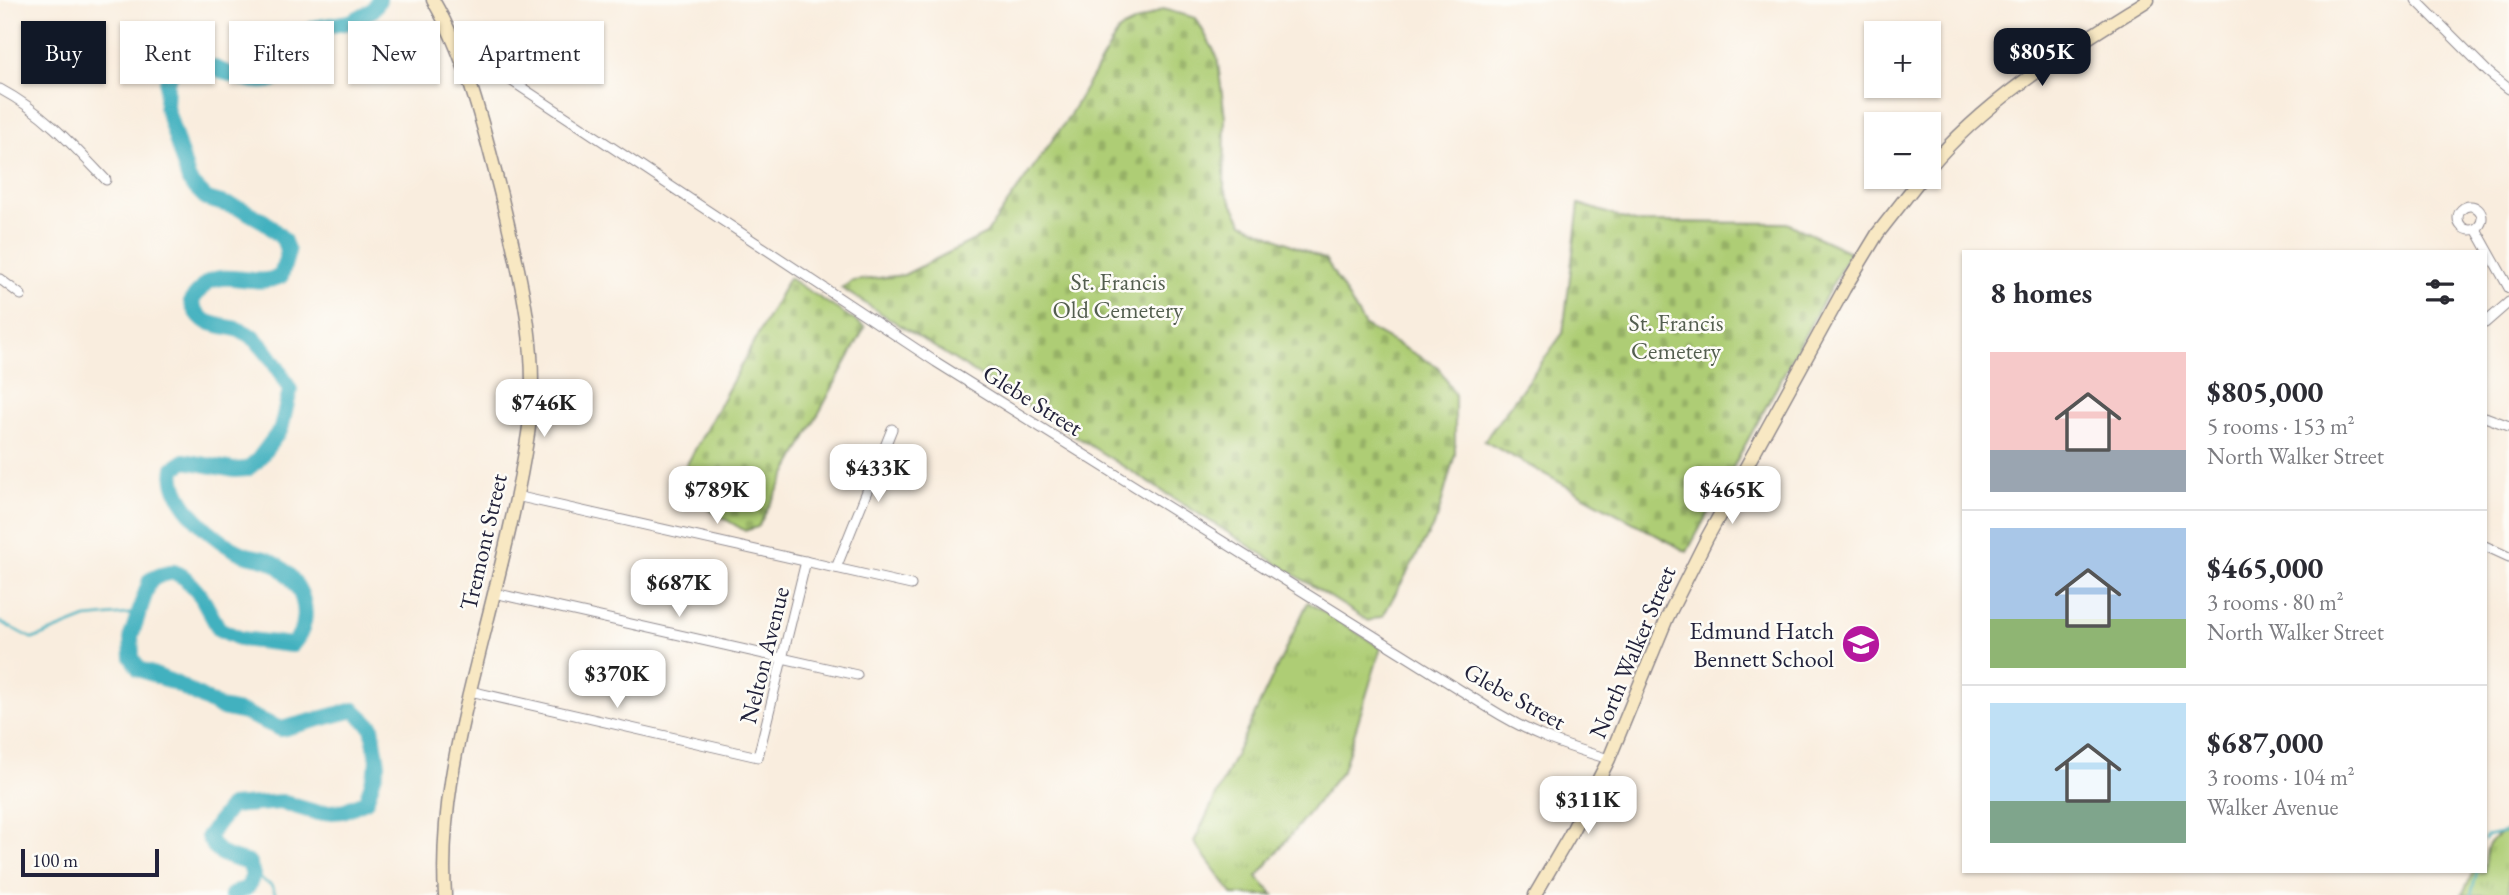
<!DOCTYPE html>
<meta charset="utf-8">
<style>
body{margin:0;font-family:"EB Garamond",serif;background:#f2f2f3;color:#2b2b33;height:100vh;display:flex;flex-direction:column;font-size:26px;white-space:nowrap}
*{box-sizing:border-box;margin:0}
p{font-size:23px;color:#7c7c81}
.icon{flex:none;width:38px;height:38px;fill:none;stroke:currentColor;stroke-width:2;stroke-linecap:round;stroke-linejoin:round}
.map{position:relative;flex:1;overflow:hidden}
.side{position:absolute;left:1962px;top:250px;width:525px;height:623px;display:flex;flex-direction:column;background:#fff;border-radius:0px;box-shadow:0 2px 5px #0004}
.side>*{flex:none}
.top-card{position:absolute;left:21px;top:21px;width:665px;height:63px;display:flex;gap:14px}
.buttons{position:absolute;left:1864px;top:21px;display:grid;gap:14px}
.buttons a{display:grid;place-items:center;width:77px;height:77px;border-radius:0px;background:#fff;box-shadow:0 2px 5px #0004;font-size:35px}
.scale{position:absolute;left:21px;bottom:18px;width:138px;box-sizing:border-box;padding-left:7px;border:4px solid #22223b;border-top:0;font-size:19px;line-height:24px;white-space:nowrap;color:#22223b;-webkit-text-stroke:5px #fdfcf7;paint-order:stroke}
.price{position:absolute;translate:-50% -60px;padding:0 16px;border-radius:14px;background:#fff;color:#222;font-size:23px;line-height:46px;filter:drop-shadow(0 2px 4px #0008)}
.price::after{content:'';position:absolute;left:50%;top:42px;width:21px;height:16px;margin-left:-10px;background:inherit;clip-path:polygon(0 0,100% 0,50% 100%)}
.price.current{background:#111827;color:#fff}
ul{padding:0;list-style:none}
li{display:flex;align-items:center;gap:21px;height:175px;padding:0 28px}
li+li{border-top:2px solid #e1e1e2}
li span{display:grid;place-items:center;flex:none;width:196px;height:140px;border-radius:0px;color:#555}
li>.icon{margin-inline-start:auto}
span .icon{width:84px;height:84px;fill:#fffc;stroke-width:1}
li b{font-size:30px}
h2{display:flex;justify-content:space-between;align-items:center;height:84px;padding:0 28px;font-size:30px}
.tag{padding:0 24px;border-radius:0px;background:#fff;box-shadow:0 2px 5px #0004;font-size:24px;line-height:63px}
.tag.current{background:#111827;color:#fff}
.map>svg:first-child{display:block}
</style>
<div class="map">
<svg width="2509" height="895" viewBox="0 0 2509 895">
<defs>
<pattern id="cemetery-stones" width="16" height="16" patternUnits="userSpaceOnUse" patternTransform="scale(1.75)"><rect width="16" height="16" fill="#aecd75"/><path d="M2 7V4a2 2 0 0 1 4 0v3zM10 15v-3a2 2 0 0 1 4 0v3z" fill="#95b066"/></pattern>
<pattern id="park-tufts" width="24" height="20" patternUnits="userSpaceOnUse" patternTransform="scale(1.75)"><rect width="24" height="20" fill="#aecd75"/><path d="M3 7l-1-3M5 7V3M7 7l1-3M15 17l-1-3M17 17v-4M19 17l1-3" fill="none" stroke="#95b066"/></pattern>
</defs>
<rect width="100%" height="100%" fill="#fdfcf7"/>
<filter id="ink" filterUnits="userSpaceOnUse"><feTurbulence type="fractalNoise" baseFrequency=".0143" numOctaves="2"/><feDisplacementMap in="SourceGraphic" scale="14" xChannelSelector="R" yChannelSelector="G"/><feConvolveMatrix kernelMatrix="1 2 1 2 8 2 1 2 1" color-interpolation-filters="sRGB"/></filter>
<filter id="wash" filterUnits="userSpaceOnUse"><feTurbulence type="fractalNoise" baseFrequency=".00686" numOctaves="4" result="noise"/><feDisplacementMap in="SourceGraphic" scale="28" xChannelSelector="R" yChannelSelector="G"/><feGaussianBlur stdDeviation="1.57" result="paint"/><feColorMatrix in="noise" values="0 0 0 0 0 0 0 0 0 0 0 0 0 0 0 0 0 1.4 0 .05"/><feComposite in="paint" operator="in"/></filter>
<g filter="url(#wash)">
<rect width="100%" height="100%" fill="#f9edde"/>
<g fill="url(#cemetery-stones)" stroke="#687858" stroke-width="2">
<polygon points="1163,9 1196,18 1217,56 1225,117 1224,189 1243,223 1326,260 1365,326 1438,367 1455,395 1455,454 1437,519 1383,616 1368,621 841,288 853,281 904,275 986,234 1068,118 1119,30"/>
<polygon points="1579,204 1635,222 1787,223 1850,252 1687,552 1484,441 1563,333"/>
<polygon points="789,278 865,327 758,527 745,531 674,488"/>
</g>
<g fill="url(#park-tufts)" stroke="#687858" stroke-width="2">
<polygon points="1308,602 1381,648 1343,770 1257,877 1274,895 1233,895 1194,842"/>
<path d="M 2509,829 L 2509,895 L 2462,895 L 2473,872 L 2485,872 C 2485,848 2486,839 2509,829 Z"/>
</g>
<g fill="none" stroke-linecap="round" stroke-linejoin="round">
<g stroke="#43b1bf" stroke-width="2.5">
<polyline points="0,622 33,639 86,618 138,613"/>
<polyline points="2485,840 2486,836 2509,831"/>
<polyline points="253,875 271,885 276,895"/>
<polyline points="2471,895 2477,872"/>
</g>
<path stroke="#43b1bf" stroke-width="16" d="M 232,895 L 248,887 L 253,875 L 249,863 C 229,857 217,857 208,836 L 231,806 L 281,802 L 318,813 L 343,811 L 366,801 L 378,764 L 372,727 L 354,710 L 281,729 L 245,713 L 221,708 L 175,683 L 139,669 L 132,658 L 131,636 L 150,580 L 161,575 L 174,572 L 185,578 L 201,596 L 219,629 L 241,639 L 292,645 C 318,617 301,577 270,561 C 262,557 252,557 244,554 C 215,542 168,501 174,468 L 185,461 L 234,470 L 247,469 L 257,461 L 281,429 L 290,390 C 279,371 270,352 252,337 C 230,319 201,335 191,301 C 197,295 203,284 210,281 C 231,271 257,288 281,276 L 288,252 L 283,239 L 265,222 L 242,209 L 207,199 L 189,181 L 166,107 L 167,81 L 180,60 C 208,59 242,86 268,81 C 275,80 283,76 290,73 L 303,38 L 313,28 L 350,22 L 373,10 L 379,0"/>
</g>
</g>
<g filter="url(#ink)">
<g fill="none" stroke-linecap="round" stroke-linejoin="round">
<g stroke="#8e888c" stroke-width="11">
<g id="minor">
<polyline points="2416,0 2488,72 2509,89"/>
<path d="M 456,44 L 936,362 L 1489,708 C 1531,734 1561,745 1609,759"/>
<path d="M 0,89 C 43,112 73,145 106,180"/>
<circle cx="2470" cy="218" r="12"/>
<polyline points="2476,229 2509,288"/>
<polyline points="0,279 21,295"/>
<polyline points="2485,323 2509,302"/>
<polyline points="2485,417 2509,426"/>
<polyline points="516,496 911,585"/>
<polyline points="2485,546 2509,557"/>
<polyline points="836,568 892,429"/>
<polyline points="494,593 857,675"/>
<polyline points="470,691 758,757 806,561"/>
</g>
</g>
<g stroke="#8e888c" stroke-width="15">
<g id="secondary">
<path d="M 433,0 C 468,60 485,132 502,199 C 520,275 541,355 528,434 C 516,512 495,589 476,666 C 457,741 440,816 445,895"/>
<path d="M 1928,169 C 1988,97 2070,49 2148,0"/>
<polyline points="1535,895 1570,835 1609,759 1667,618 1707,538 1844,289 1878,233 1922,177"/>
</g>
</g>
<use href="#minor" stroke="#fff" stroke-width="9"/>
<use href="#secondary" stroke="#f8e8c3" stroke-width="12"/>
</g>
</g>
<defs>
<g id="school-disc" transform="scale(2.0125)"><circle r="9.5" fill="#b5179e" stroke="#fdfcf7"/><path d="M0-5L7-2L0 1L-7-2ZM-4 1L0 2.5L4 1V4Q0 6-4 4Z" fill="#fff"/></g>
</defs>
<g fill-rule="evenodd">
<use href="#school-disc" x="1861" y="644"/>
</g>
<g text-anchor="middle" dominant-baseline="central" stroke-width="5" stroke-linejoin="round" paint-order="stroke">
<g font-size="24" fill="#535e4f" stroke="#fdfcf7">
<text x="1118" y="281">St. Francis<tspan x="1118" dy="28">Old Cemetery</tspan></text>
<text x="1676" y="322">St. Francis<tspan x="1676" dy="28">Cemetery</tspan></text>
</g>
<g font-size="24" fill="#22223b" stroke="#fdfcf7">
<text transform="translate(1033 400) rotate(32)">Glebe Street</text>
<text transform="translate(483 542) rotate(-77)">Tremont Street</text>
<text transform="translate(1632 652) rotate(-67)">North Walker Street</text>
<text transform="translate(764 655) rotate(-76)">Nelton Avenue</text>
<text transform="translate(1515 696) rotate(29)">Glebe Street</text>
</g>
<g font-size="24" fill="#22223b" stroke="#fdfcf7" text-anchor="end">
<text x="1834" y="630">Edmund Hatch<tspan x="1834" dy="28">Bennett School</tspan></text>
</g>
</g>
</svg>
<div class="buttons">
<a>+</a>
<a>−</a>
</div>
<div class="scale">100 m</div>
<b class="price current" style="left:2042px;top:88px">$805K</b>
<b class="price" style="left:544px;top:439px">$746K</b>
<b class="price" style="left:878px;top:504px">$433K</b>
<b class="price" style="left:717px;top:526px">$789K</b>
<b class="price" style="left:1732px;top:526px">$465K</b>
<b class="price" style="left:679px;top:619px">$687K</b>
<b class="price" style="left:617px;top:710px">$370K</b>
<b class="price" style="left:1588px;top:836px">$311K</b>
<div class="top-card">
<a class="tag current">Buy</a>
<a class="tag">Rent</a>
<a class="tag">Filters</a>
<a class="tag">New</a>
<a class="tag">Apartment</a>
</div>
<section class="side">
<h2>8 homes<svg class="icon" aria-label="filters" viewBox="0 0 24 24"><path d="M4 7h16M4 17h16"/><circle cx="9" cy="7" r="2"/><circle cx="15" cy="17" r="2"/></svg></h2>
<ul>
<li><span style="background:linear-gradient(#f6c9c9 70%,#9aa5b1 0)"><svg class="icon" aria-label="home" viewBox="0 0 24 24"><path d="M3 11l9-7 9 7M6 9v11h12V9"/></svg></span><div><b>$805,000</b><p>5 rooms · 153 m²</p><p>North Walker Street</p></div></li>
<li><span style="background:linear-gradient(#a9c7e8 65%,#8fb573 0)"><svg class="icon" aria-label="home" viewBox="0 0 24 24"><path d="M3 11l9-7 9 7M6 9v11h12V9"/></svg></span><div><b>$465,000</b><p>3 rooms · 80 m²</p><p>North Walker Street</p></div></li>
<li><span style="background:linear-gradient(#bfe0f5 70%,#7fa58c 0)"><svg class="icon" aria-label="home" viewBox="0 0 24 24"><path d="M3 11l9-7 9 7M6 9v11h12V9"/></svg></span><div><b>$687,000</b><p>3 rooms · 104 m²</p><p>Walker Avenue</p></div></li>
</ul>
</section>
</div>
